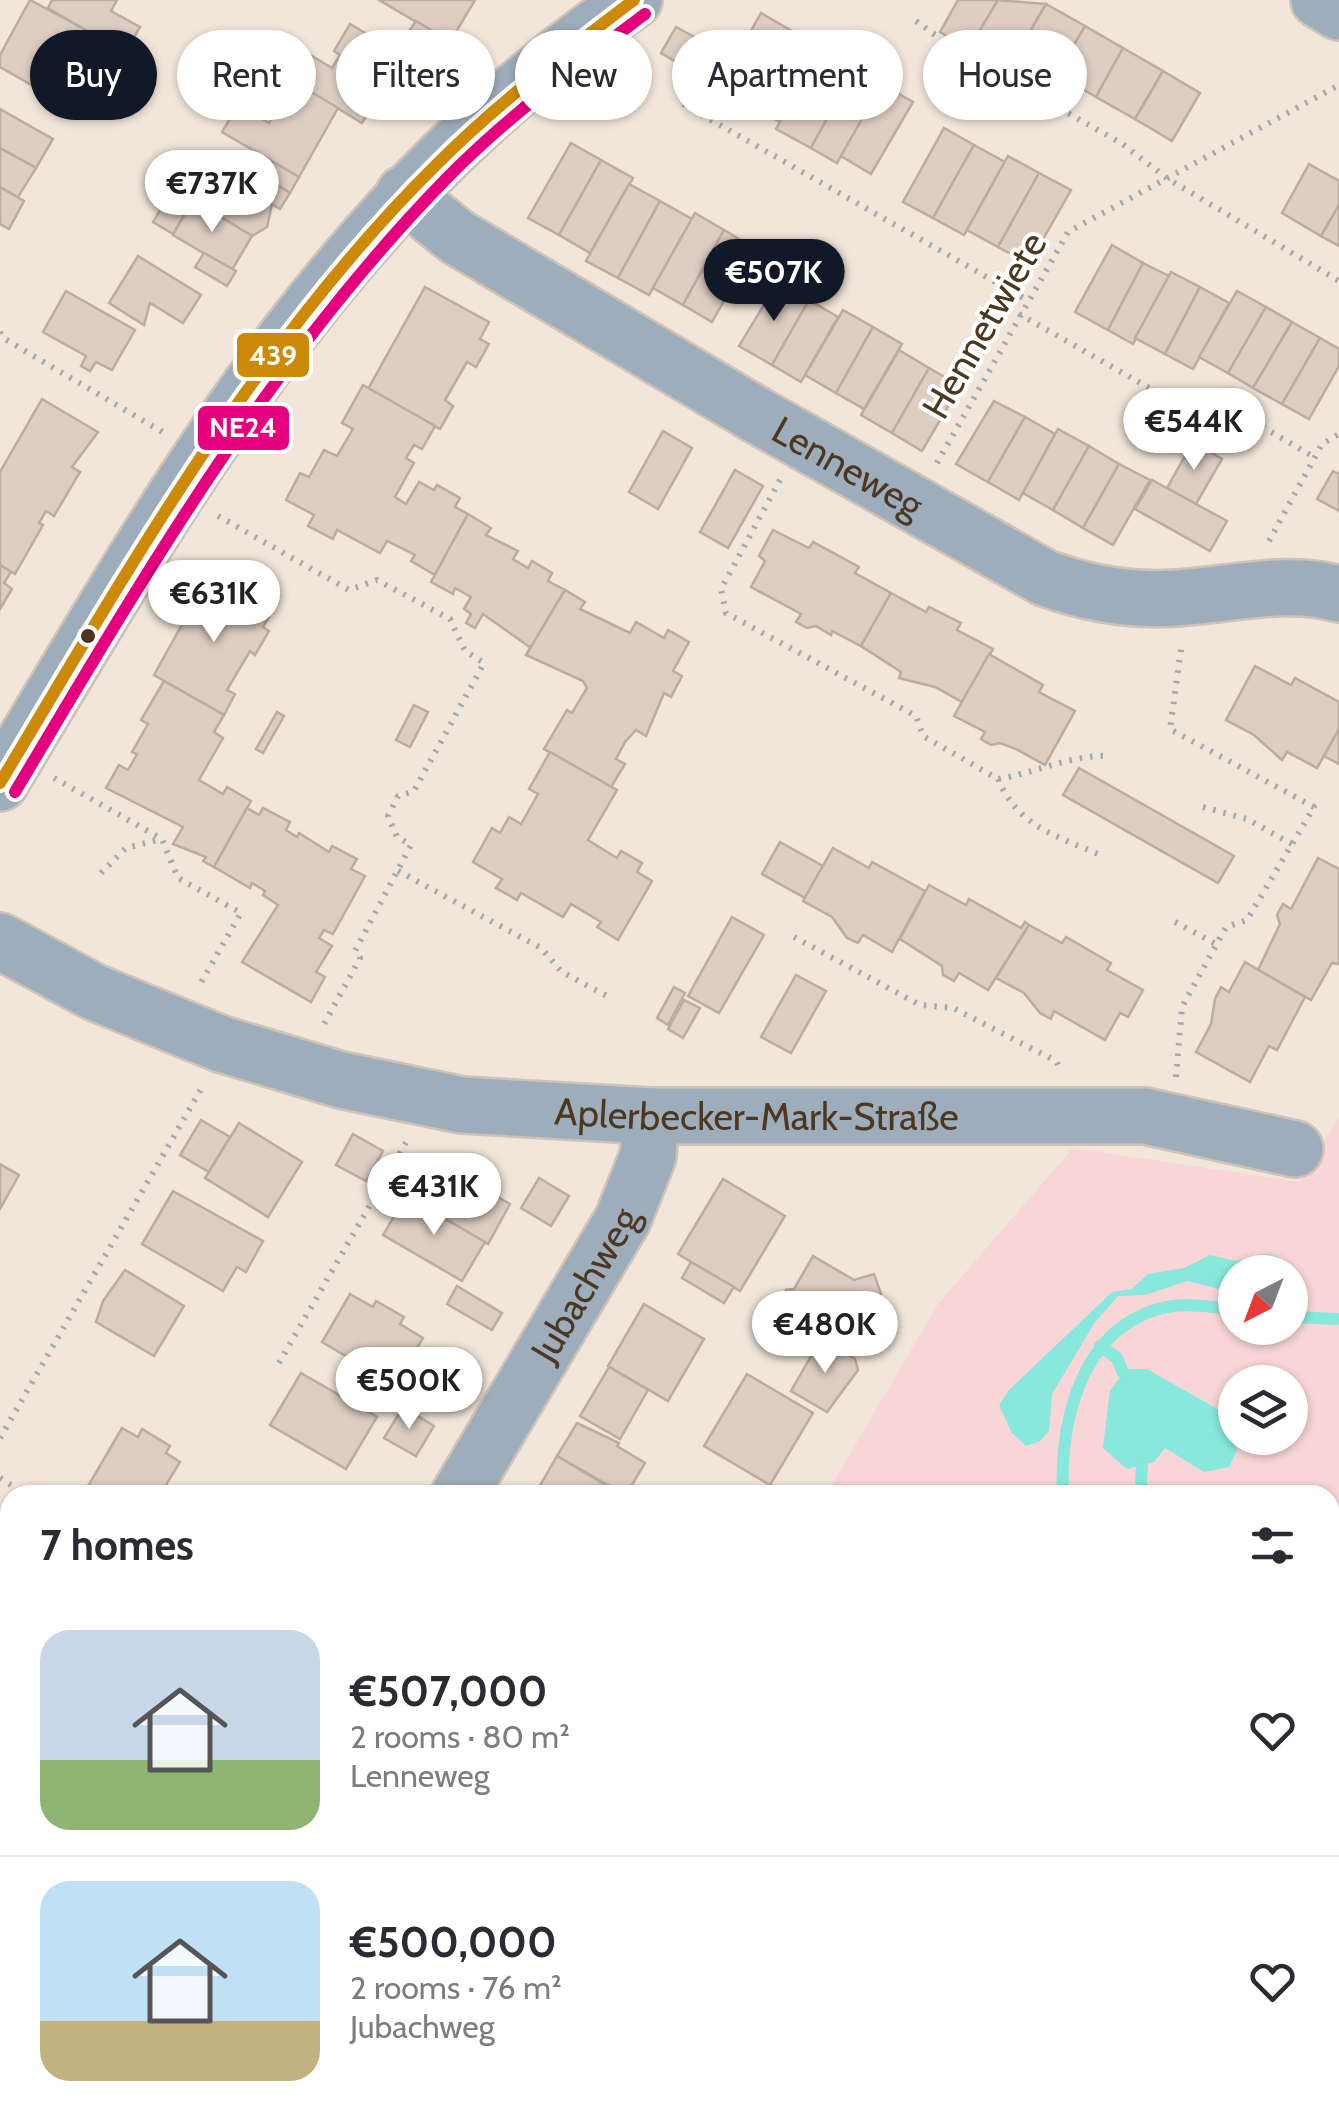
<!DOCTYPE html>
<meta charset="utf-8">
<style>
body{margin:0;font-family:Cabin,sans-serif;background:#f7f7f7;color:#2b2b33;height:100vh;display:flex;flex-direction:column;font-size:38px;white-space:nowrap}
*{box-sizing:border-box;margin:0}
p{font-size:32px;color:#7c7c81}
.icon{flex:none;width:55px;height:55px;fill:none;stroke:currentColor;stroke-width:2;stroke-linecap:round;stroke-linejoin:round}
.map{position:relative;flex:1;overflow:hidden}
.drawer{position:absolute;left:0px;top:1485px;width:1340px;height:642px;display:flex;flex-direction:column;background:#fff;border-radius:30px 30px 0 0;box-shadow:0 2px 8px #0004}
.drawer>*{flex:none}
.banner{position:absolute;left:30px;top:30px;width:1280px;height:90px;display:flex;gap:20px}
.needle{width:65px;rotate:222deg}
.tools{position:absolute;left:1218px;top:1255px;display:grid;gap:20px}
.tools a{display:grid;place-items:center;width:90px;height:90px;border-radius:50%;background:#fff;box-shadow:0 2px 8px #0004;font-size:50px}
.price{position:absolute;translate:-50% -85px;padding:0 22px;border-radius:35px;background:#fff;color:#222;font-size:32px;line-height:65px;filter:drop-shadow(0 2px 5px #0008)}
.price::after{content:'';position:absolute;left:50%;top:60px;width:30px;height:22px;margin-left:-15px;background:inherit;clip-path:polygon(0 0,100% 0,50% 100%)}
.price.selected{background:#111827;color:#fff}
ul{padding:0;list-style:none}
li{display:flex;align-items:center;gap:30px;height:250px;padding:0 40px}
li+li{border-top:2px solid #e1e1e2}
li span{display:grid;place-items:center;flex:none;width:280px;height:200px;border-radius:30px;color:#555}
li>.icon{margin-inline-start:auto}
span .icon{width:120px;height:120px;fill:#fffc;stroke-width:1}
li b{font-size:42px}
h2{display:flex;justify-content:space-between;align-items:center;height:120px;padding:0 40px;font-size:42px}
.pill{padding:0 35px;border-radius:45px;background:#fff;box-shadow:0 2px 8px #0004;font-size:35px;line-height:90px}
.pill.selected{background:#111827;color:#fff}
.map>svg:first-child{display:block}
</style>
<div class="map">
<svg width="1339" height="2126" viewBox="0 0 1339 2126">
<rect width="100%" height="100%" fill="#f2e6db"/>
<g fill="#f8d5d6" fill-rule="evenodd">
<path d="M 1339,1117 L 1339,2126 L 1291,2126 L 1296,2118 L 1330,2118 L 1330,1495 L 1171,1495 L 1152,1484 L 1122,1488 L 1117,1495 L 826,1495 L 938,1304 L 1073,1148 L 1300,1182 ZM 1235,1272 L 1290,1272 L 1290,1328 L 1235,1328 ZM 1235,1382 L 1290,1382 L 1290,1438 L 1235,1438 ZM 1190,1395 L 1219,1410 L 1204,1472 L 1165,1447 Z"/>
<polygon points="467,2118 1031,2118 1026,2126 462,2126"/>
</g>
<g fill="#87e8db">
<polygon points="1266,1254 1279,1257 1286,1267 1282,1272 1235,1272 1235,1283 1223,1290 1187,1281 1145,1295 1118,1296 1095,1322 1052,1394 1049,1431 1040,1441 1026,1446 1012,1433 999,1405 1009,1390 1112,1292 1132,1289 1148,1274 1184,1268 1210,1255 1235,1261"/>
<polygon points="1126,1369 1147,1369 1219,1410 1237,1450 1229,1467 1204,1472 1165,1448 1154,1462 1127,1469 1103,1448 1110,1391"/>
</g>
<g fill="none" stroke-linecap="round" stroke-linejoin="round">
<g stroke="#87e8db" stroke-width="12">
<polyline points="1290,1317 1339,1319"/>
<polyline points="1100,1346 1117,1358 1123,1373"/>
<polyline points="1141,1486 1142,1465"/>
<path d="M 1063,1495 C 1059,1417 1084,1320 1173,1306 C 1192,1303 1215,1308 1235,1309"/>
<polyline points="1330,2066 1339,2068"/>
<polyline points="852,2126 861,2118"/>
</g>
</g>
<g fill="#ddcdc3" stroke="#bcaba0" stroke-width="2.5">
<polygon points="30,0 86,30 59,66 86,82 72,108 0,67 0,55"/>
<polygon points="52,0 117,0 111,11 140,27 125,53 48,8"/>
<polygon points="379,0 475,0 450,42"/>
<polygon points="958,0 998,0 969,49 940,32"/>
<polygon points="998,0 1046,4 1018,52 980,30"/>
<polygon points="1046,4 1085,26 1057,74 1018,52"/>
<polygon points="761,13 792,31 751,106 719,87"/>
<polygon points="416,21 446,39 436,55 406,36"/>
<polygon points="350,24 402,55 362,123 286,77 302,50 332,68 340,55 334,51"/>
<polygon points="1085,26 1123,48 1096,97 1057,74"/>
<polygon points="676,27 735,59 719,87 661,53"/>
<polygon points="792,31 822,48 780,122 751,106"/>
<polygon points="406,36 436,55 428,70 397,52"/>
<polygon points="1123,48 1163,71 1135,119 1096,97"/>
<polygon points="818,54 852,73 811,148 776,129"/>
<polygon points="1163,71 1200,93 1172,141 1135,119"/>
<polygon points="852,73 880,88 837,163 811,148"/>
<polygon points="286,77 338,108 299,177 222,132 238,105 269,123 277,109 269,105"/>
<polygon points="882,84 913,102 871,174 841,156"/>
<polygon points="0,109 53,139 36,168 0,148"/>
<polygon points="944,128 974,145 933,218 903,202"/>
<polygon points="571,143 601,160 559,235 528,218"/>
<polygon points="974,145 1005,162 964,235 933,218"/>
<polygon points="0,148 36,168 18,197 0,187"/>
<polygon points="1008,156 1039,173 998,247 967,230"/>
<polygon points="268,159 299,177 290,193 259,174"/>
<polygon points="601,160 633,178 590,253 559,235"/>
<polygon points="1309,164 1339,181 1339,205 1321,236 1282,213"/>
<polygon points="213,169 272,204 267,227 252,236 193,200"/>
<polygon points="1039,173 1071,190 1029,264 998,247"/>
<polygon points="259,174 290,193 280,209 249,190"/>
<polygon points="629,184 660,201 618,278 586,261"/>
<polygon points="0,187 24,201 9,229 0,224"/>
<polygon points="173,188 193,200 173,234 153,222"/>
<polygon points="193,200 252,236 232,270 173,235"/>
<polygon points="660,201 692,219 649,295 618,278"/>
<polygon points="1339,205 1339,246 1321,236"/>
<polygon points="695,213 724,230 683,305 653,288"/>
<polygon points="724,230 754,248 712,322 683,305"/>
<polygon points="1112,245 1143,263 1108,330 1075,312"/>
<polygon points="204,253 236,271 227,286 195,267"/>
<polygon points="138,256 201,295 183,323 150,303 144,325 109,303"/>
<polygon points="1143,263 1169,276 1133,344 1108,330"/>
<polygon points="1171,272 1200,287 1165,354 1135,338"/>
<polygon points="777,283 809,300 772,365 739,346"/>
<polygon points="425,287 489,322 480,339 489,344 476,367 467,362 445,400 453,406 440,429 368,389"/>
<polygon points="1200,287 1229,303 1193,369 1165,354"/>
<polygon points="66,291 135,330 112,370 96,362 90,371 81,366 86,356 43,332"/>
<polygon points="1237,291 1266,307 1228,373 1199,357"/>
<polygon points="809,300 838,317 801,382 772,365"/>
<polygon points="1266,307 1292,322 1253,388 1228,373"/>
<polygon points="843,310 873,327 836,393 805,375"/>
<polygon points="1292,322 1320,338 1282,404 1253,388"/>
<polygon points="873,327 902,344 864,409 836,393"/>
<polygon points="1320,338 1339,349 1339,366 1309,419 1282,404"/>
<polygon points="899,350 929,368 892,433 861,415"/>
<polygon points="929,368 960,386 922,451 892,433"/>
<polygon points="363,385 435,426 422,449 414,445 406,458 414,463 395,497 406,504 419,482 434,490 437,485 460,498 455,507 468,514 435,575 411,561 415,555 387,541 380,553 337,530 333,539 308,526 314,515 286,500 300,473 309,477 324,450 337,456 353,429 342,423"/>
<polygon points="42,399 98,432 72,467 80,472 54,516 46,511 39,523 43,525 15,574 0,565 0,472"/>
<polygon points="994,401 1025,417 988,482 956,464"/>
<polygon points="1193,405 1223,421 1207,450 1178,433"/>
<polygon points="1025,417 1055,434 1019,500 988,482"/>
<polygon points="1058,429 1089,446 1053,510 1023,493"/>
<polygon points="663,431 692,448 658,509 629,492"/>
<polygon points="1193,442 1222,459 1196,504 1167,488"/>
<polygon points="1089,446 1119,464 1083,528 1053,510"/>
<polygon points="1119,464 1150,480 1113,545 1083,528"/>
<polygon points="735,470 763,486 728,548 700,532"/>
<polygon points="1333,471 1339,474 1339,511 1317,499"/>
<polygon points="1152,480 1227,521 1210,551 1135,509"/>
<polygon points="468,514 491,528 486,535 518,551 513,559 528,568 532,561 552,573 548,581 565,590 531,648 483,614 475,628 466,623 471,614 464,609 471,597 455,588 453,594 431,582"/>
<polygon points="773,530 809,548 813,542 859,567 855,573 891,593 861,646 832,631 831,635 816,626 807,628 796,622 801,614 751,587 765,561 759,556"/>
<polygon points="0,565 11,572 4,583 12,589 0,609"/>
<polygon points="208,578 271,613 263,627 269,631 255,655 250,651 227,690 235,694 224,715 154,675"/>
<polygon points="565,590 585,602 580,609 630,633 636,622 664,638 668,630 689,642 673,671 682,676 671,697 664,693 646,736 636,730 625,742 616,759 625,764 611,787 544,749 567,710 572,713 587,688 583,681 526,655"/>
<polygon points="891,593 926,612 929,607 961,623 957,630 993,649 962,702 935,687 899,678 901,672 861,646"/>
<polygon points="989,654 1043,685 1039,692 1075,711 1045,765 1016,749 1000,743 991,745 981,739 985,732 954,716"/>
<polygon points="1255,666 1291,685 1295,678 1339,702 1339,729 1317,768 1287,752 1282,760 1254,735 1226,720"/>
<polygon points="164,681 224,715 214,732 223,738 199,780 223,794 227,787 251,801 214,867 203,861 206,857 173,844 183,827 106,788 119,765 128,770 137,754 132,752 148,724 141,720"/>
<polygon points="414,705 428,712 410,747 396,740"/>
<polygon points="277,712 284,716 263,753 256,749"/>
<polygon points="1339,729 1339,764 1324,756"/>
<polygon points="550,752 617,790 588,840 617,858 621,851 642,863 637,872 652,881 618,940 597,927 601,922 571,904 563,917 521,893 517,900 496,888 502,879 473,862 492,828 500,833 509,817 521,824 538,794 529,789"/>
<polygon points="1079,768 1234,856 1218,883 1063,795"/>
<polygon points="247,808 259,815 263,808 290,822 286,830 297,837 299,833 329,852 332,846 357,859 351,869 365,876 333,934 324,930 319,938 332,946 316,972 325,977 311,1002 242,962 278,905 263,895 265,891 252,883 250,888 214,867"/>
<polygon points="780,842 823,866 805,898 762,874"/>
<polygon points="833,848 869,868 872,862 925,891 892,952 863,935 858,943 847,938 832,917 803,901"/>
<polygon points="1318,858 1339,869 1339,964 1332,963 1311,1000 1258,970 1280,924 1277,915 1283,904 1291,909"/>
<polygon points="929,885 966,905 969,899 1021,928 1025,922 1029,925 988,990 959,973 954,981 943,975 942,966 900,939"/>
<polygon points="732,917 764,935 719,1013 688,996"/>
<polygon points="1029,925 1062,943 1066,937 1111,963 1107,970 1143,990 1128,1017 1120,1013 1105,1040 1054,1011 1051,1019 1040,1013 1024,993 996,978"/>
<polygon points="1245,962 1305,997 1277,1050 1269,1046 1250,1082 1196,1052 1211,1024 1215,999 1221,987 1229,992"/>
<polygon points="796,975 826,991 791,1053 761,1037"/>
<polygon points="674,987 685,993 668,1025 657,1018"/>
<polygon points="684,1000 700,1008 683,1038 668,1029"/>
<polygon points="201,1120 230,1137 209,1172 180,1155"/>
<polygon points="239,1123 302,1162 268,1217 205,1178"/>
<polygon points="353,1134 383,1151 366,1181 336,1165"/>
<polygon points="0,1164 19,1175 0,1209"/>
<polygon points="444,1167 510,1204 488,1244 423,1206"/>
<polygon points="539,1178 569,1196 551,1226 521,1208"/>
<polygon points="723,1179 785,1216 740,1291 678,1254"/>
<polygon points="173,1191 263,1241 246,1272 237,1267 223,1291 142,1244"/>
<polygon points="406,1196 485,1242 462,1281 383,1235"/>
<polygon points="813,1256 854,1280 874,1274 881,1294 874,1305 862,1308 838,1349 793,1322 782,1308 786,1290 794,1289"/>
<polygon points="691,1262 734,1287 724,1303 682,1278"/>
<polygon points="125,1270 184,1306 154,1356 96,1322 103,1301"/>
<polygon points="457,1286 502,1313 492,1330 447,1304"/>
<polygon points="350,1294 373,1307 376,1301 404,1317 400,1324 423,1338 395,1385 322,1342"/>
<polygon points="644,1304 704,1339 668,1401 608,1366"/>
<polygon points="821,1339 855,1359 858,1370 827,1412 791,1391"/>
<polygon points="609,1367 648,1390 620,1439 580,1416"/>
<polygon points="301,1373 377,1417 346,1469 270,1425"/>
<polygon points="747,1374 813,1413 770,1485 704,1446"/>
<polygon points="403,1407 434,1426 416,1456 384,1438"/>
<polygon points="577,1423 619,1443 617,1446 645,1463 626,1495 557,1456"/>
<polygon points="122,1428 138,1437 142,1429 170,1446 166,1453 180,1462 160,1495 84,1493"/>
<polygon points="557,1456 622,1495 548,1495 538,1489"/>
<polygon points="0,1602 10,1608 10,1657 0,1675"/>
<polygon points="10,1657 10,1685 0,1680"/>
<polygon points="1075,2118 1094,2118 1090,2126 1070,2126"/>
<polygon points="1140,2118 1224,2118 1220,2126 1136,2126"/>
</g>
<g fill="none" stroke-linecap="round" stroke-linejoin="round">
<g stroke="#cfc3b7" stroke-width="60">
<g id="minor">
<polyline points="1319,0 1339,12"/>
<path id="s1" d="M 404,194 L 457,237 L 760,417 L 1045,578 C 1086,593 1130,601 1175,598 C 1228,595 1288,579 1339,594"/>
<path d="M 0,783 C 179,484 338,201 634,0"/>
<path id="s2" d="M 0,941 L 94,992 L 221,1044 L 341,1080 L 462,1105 L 651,1116 L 1145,1116 L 1295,1149"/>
<path id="s3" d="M 459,1495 L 623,1219 L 648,1156 L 651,1116"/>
<polyline points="0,2094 10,2092"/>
<polyline points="138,2118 166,2126"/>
<polyline points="245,2126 258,2124"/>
</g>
</g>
<g stroke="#a3a9ad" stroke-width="6" stroke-dasharray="2.5 8" stroke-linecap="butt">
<polyline points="916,21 959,52 1121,143 1168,179 1339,281"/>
<polyline points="683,104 1027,300"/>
<polyline points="1019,314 1158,393 1206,394 1314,457"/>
<polyline points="0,332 3,338 164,433"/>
<polyline points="937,463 1068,232 1339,85"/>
<path d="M 780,480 L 721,589 L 726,613 L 916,716 L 923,736 L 998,779 C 1035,773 1073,754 1110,756"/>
<polyline points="218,516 349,590 377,580 450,619 465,651 484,663 414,791 398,796 388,816 397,837 411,845 355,951 360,958 323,1026"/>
<polyline points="1269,541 1322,444 1339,434"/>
<polyline points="54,778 162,839 178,878 241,913 199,986"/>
<path d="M 998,779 C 1018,826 1054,835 1098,854"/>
<polyline points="1203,807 1247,819 1292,844"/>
<polyline points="398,871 541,948 562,972 607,996"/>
<polyline points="101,873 126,848 161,839"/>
<polyline points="1175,922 1216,944"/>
<polyline points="794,937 920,1005 953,1008 1056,1061 1061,1071"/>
<polyline points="1176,1077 1182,1007 1226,927 1247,920 1314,807 1170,729 1182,642"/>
<polyline points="279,1363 408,1139"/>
<polyline points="0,1438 204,1084"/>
<polyline points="0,1478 27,1495"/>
<polyline points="0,1535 10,1518"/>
<polyline points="0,1706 10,1712"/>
<polyline points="1330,1756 1339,1666"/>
<polyline points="978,2126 983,2118"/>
</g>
<use href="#minor" stroke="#9eadbb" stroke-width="55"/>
<g stroke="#fff" stroke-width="20">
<path id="bus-1" d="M 0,783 C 129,568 256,343 436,165 C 497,104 565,52 634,0"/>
</g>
<g stroke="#fff" stroke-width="20">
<path id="bus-2" d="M 15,792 C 143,577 270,359 446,179 C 507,117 576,66 645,14"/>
</g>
<use href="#bus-1" stroke="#cc8a08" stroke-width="12"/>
<use href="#bus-2" stroke="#e5007d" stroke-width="12"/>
</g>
<circle fill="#4c3721" stroke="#fff" stroke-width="4" cx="88" cy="636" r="9"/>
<g text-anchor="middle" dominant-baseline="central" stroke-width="8" stroke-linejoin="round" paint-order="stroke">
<g font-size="38" fill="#4c3721" stroke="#fff">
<text transform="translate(984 325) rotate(-60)">Hennetwiete</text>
<text stroke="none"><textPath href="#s1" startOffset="522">Lenneweg</textPath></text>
<text stroke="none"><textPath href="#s2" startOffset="788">Aplerbecker-Mark-Straße</textPath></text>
<text stroke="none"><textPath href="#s3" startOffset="245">Jubachweg</textPath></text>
</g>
</g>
<g stroke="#fff" stroke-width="4">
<rect x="235" y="331" width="76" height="48" rx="10" fill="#cc8a08"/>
<rect x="196" y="404" width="95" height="48" rx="10" fill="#e5007d"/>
</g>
<g font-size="28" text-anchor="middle" font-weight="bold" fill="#fff">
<text x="273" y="365">439</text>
<text x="243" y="437">NE24</text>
</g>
</svg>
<div class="tools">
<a><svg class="needle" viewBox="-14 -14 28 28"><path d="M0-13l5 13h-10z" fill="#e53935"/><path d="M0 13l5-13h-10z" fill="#7c7c81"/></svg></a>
<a><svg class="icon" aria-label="layers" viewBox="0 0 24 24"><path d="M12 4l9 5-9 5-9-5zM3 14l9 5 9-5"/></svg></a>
</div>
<b class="price" style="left:212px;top:235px">€737K</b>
<b class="price selected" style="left:774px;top:324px">€507K</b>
<b class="price" style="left:1194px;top:473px">€544K</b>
<b class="price" style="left:214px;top:645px">€631K</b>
<b class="price" style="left:434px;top:1238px">€431K</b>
<b class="price" style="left:825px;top:1376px">€480K</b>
<b class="price" style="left:409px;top:1432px">€500K</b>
<div class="banner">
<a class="pill selected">Buy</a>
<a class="pill">Rent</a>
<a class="pill">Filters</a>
<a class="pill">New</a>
<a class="pill">Apartment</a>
<a class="pill">House</a>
</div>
<section class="drawer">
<h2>7 homes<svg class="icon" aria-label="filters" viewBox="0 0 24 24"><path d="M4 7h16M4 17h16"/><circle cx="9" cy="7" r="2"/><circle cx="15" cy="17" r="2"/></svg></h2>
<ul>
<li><span style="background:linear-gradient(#c9d6e8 65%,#8fb573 0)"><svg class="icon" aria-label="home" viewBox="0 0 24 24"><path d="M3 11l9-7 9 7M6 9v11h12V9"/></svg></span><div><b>€507,000</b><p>2 rooms · 80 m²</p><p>Lenneweg</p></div><svg class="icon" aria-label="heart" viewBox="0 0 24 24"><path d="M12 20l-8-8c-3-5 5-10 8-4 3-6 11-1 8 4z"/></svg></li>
<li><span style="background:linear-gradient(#bfe0f5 70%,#c2b280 0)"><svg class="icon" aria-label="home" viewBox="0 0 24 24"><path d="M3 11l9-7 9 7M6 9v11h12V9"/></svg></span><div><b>€500,000</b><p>2 rooms · 76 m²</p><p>Jubachweg</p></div><svg class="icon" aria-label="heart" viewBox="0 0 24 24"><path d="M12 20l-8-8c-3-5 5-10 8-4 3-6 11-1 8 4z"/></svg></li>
</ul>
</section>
</div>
